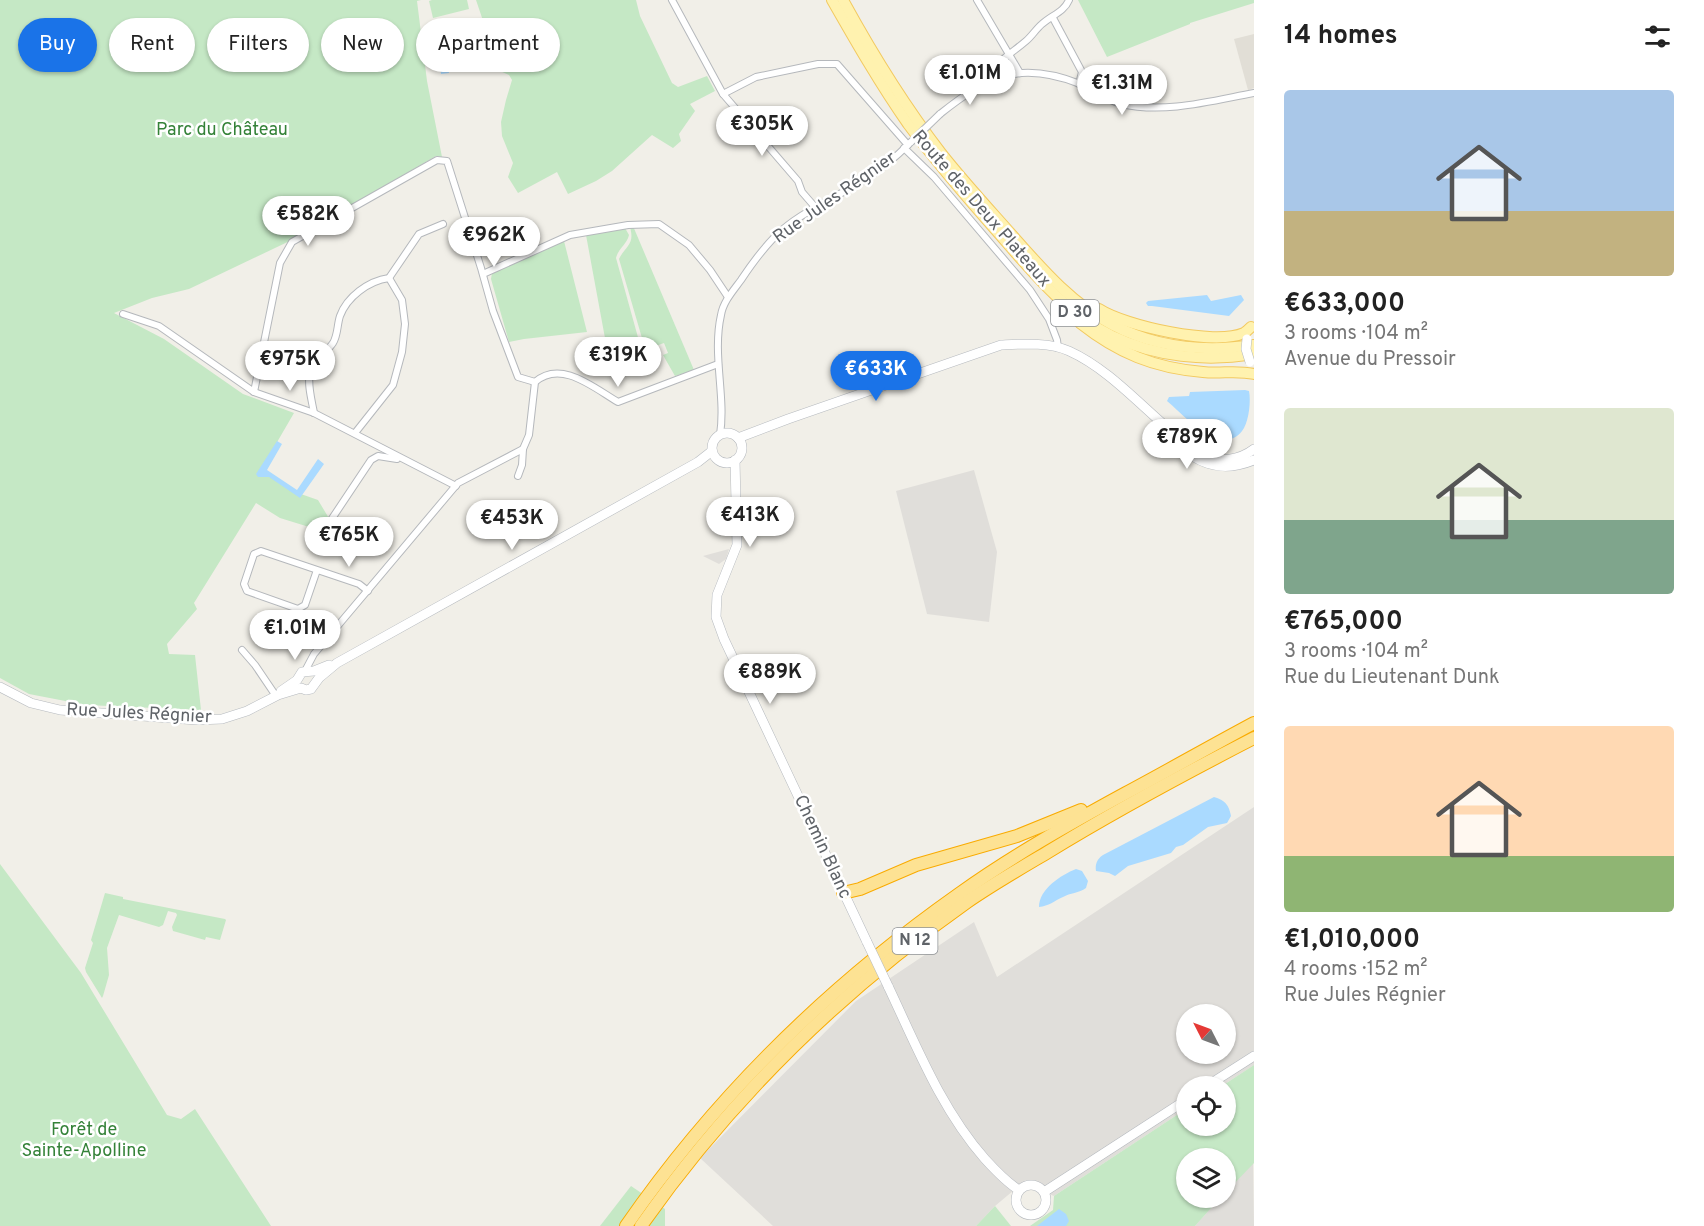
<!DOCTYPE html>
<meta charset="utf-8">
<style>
body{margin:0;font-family:Overpass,sans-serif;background:#f2f2f2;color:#222;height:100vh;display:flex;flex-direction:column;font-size:22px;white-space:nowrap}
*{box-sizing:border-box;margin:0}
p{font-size:20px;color:#767676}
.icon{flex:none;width:33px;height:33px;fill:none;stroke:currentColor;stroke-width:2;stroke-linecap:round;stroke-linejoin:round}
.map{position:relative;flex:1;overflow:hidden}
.side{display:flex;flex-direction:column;background:#fff;width:450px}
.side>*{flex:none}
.guide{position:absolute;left:18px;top:18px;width:570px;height:54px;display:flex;gap:12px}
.needle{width:39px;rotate:312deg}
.tools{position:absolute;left:1176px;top:1004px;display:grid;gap:12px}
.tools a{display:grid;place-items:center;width:60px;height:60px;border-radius:50%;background:#fff;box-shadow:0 2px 4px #0004;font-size:30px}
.price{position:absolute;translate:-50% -51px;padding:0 14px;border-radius:21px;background:#fff;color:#222;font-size:20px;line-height:39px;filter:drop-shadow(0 2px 3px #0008)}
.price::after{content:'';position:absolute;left:50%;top:36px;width:18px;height:14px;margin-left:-9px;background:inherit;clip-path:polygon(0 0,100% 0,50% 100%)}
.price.on{background:#1a73e8;color:#fff}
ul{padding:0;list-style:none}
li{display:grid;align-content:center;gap:12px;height:318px;padding:0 30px}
li span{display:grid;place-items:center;height:186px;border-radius:6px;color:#555}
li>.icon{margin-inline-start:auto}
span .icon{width:108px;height:108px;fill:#fffc;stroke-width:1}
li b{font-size:26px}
h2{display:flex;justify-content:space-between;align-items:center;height:72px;padding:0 30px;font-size:26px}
.chip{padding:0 21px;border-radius:27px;background:#fff;box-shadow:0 2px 4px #0004;font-size:21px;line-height:54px}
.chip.on{background:#1a73e8;color:#fff}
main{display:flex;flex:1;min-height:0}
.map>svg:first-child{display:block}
</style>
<main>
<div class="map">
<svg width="1254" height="1226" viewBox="0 0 1254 1226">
<rect width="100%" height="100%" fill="#f1efe8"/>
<g fill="#e0deda" fill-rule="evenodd">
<polygon points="974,470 997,552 989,622 927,614 896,491"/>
<polygon points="729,549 726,559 719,564 703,556"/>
<path d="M 1254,807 L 1254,1065 L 1222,1086 L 1186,1086 L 1186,1109 L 1054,1196 L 1044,1192 L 1040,1183 L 1026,1180 L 995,1206 L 976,1226 L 773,1226 L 700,1158 L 856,1001 L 974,922 L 997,977 ZM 1186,1014 L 1226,1014 L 1226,1053 L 1186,1053 Z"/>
<polygon points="1253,1162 1254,1226 1195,1226 1221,1197 1226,1197 1226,1192"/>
</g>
<polygon fill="#e1ded6" points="1254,34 1254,88 1248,90 1234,39"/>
<g fill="#c5e8c5">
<polygon points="0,0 421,0 417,1 427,81 442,157 436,156 296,238 189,289 152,298 114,313 164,339 243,394 294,413 262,468 298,493 318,500 333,525 335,535 280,518 256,503 194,603 197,609 167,644 169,654 195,655 201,710 86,705 29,694 0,678"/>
<polygon points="432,0 467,0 469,9 433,18 429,1"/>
<polygon points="476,0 636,0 640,16 672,83 678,87 707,76 715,91 690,104 695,111 679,134 681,141 673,148 652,135 612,171 596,181 568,194 557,172 518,193 508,177 513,163 502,136 501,122 506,100 512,80 509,75 500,71"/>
<polygon points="1078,0 1254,0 1254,3 1190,23 1190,24 1107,57"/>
<path d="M 633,226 L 694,370 L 675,376 L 663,355 L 668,353 L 664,343 L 650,348 L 646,348 L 644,345 L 619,259 C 626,245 635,245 630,227 Z"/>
<path d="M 625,228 L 629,235 C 627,244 618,249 616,258 L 639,341 L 607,349 L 586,235 Z"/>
<polygon points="564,241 587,332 524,339 509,342 491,279 492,273"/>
<polygon points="0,864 81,973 167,1115 181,1119 195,1109 271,1226 0,1226"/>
<polygon points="105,893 123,897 123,899 225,919 226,920 220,940 206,937 205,940 173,931 172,927 177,915 176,913 168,911 163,925 159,927 119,915 107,948 109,975 103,996 102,998 86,972 85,968 93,943 91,940"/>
<polygon points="1254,1065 1254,1163 1226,1192 1226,1158 1186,1158 1186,1197 1221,1197 1195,1226 1030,1226 1053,1210 1054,1196 1186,1109 1186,1125 1226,1125 1226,1086 1222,1086"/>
<polygon points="631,1186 665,1209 665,1226 600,1226"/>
<polygon points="995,1206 1011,1226 976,1226"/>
</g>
<g fill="#aadaff">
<polygon points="447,55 449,73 441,74 439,56"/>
<polygon points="1207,295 1211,301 1241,295 1244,300 1229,316 1152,306 1148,306 1146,303 1148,301"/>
<path d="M 1245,390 L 1249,391 C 1251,401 1249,419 1244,428 C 1224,461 1185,416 1167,401 L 1169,397 L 1189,396 L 1190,392 Z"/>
<polygon points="277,441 282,444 267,470 297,490 318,459 324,464 300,498 269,477 258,477 256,474"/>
<path d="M 1214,797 C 1225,800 1229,805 1231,816 L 1227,823 L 1208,827 L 1183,845 L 1176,847 L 1171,853 L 1128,866 L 1115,876 L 1109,873 L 1096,871 C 1095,864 1097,859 1103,855 Z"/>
<path d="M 1076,869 L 1082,871 L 1088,881 L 1086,888 C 1079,893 1070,893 1063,897 C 1054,901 1049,906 1039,907 C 1039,889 1061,875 1076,869 Z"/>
<polygon points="1059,1209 1066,1214 1069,1221 1066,1226 1037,1226"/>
</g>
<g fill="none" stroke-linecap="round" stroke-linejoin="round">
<g stroke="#b5b8bc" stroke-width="8">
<g id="street">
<polyline points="672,0 723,94 798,181 802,192 815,207"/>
<polyline points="977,0 1020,73"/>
<polyline points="1053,18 1082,72 1079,84"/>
<path d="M 988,81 C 995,61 1011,54 1026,41 C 1032,36 1036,29 1042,24 C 1052,15 1064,12 1069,0"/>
<polyline points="723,94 756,77 818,64 837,64 908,145"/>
<path d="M 940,114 C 988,76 1019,60 1080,84 C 1093,89 1107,100 1121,104 C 1165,114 1211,101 1254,93"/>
<polyline points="904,148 934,177 1030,290 1049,319 1057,340 1058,348"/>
<polyline points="483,274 570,235 628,225 659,224 689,245 710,270 728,297"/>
<polyline points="123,314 159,326 254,392 314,413 456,486"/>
<polyline points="254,392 280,263 292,242 437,160 447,161 481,268 493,311 518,377 535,382"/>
<path d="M 314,413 C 312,401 307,385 310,372 C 314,361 326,353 333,343 C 338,335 337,325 340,316 C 347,297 368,281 389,278 L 419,234 L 443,224"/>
<polyline points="355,433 393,385 402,352 405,324 402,300 389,278"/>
<path d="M 720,435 C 726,396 712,355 721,315 C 723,302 733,291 741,280 C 753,262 766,244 782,230 C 807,209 837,197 864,180 C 881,170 897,156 911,142"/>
<polyline points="518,476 522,465 523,449"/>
<polyline points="327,526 371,460 378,456 397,459"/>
<polyline points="317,570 305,605 298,609 247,591 244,584 254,554 261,551 359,584 368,591"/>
<polyline points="242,650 255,665 276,696"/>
<path d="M 305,671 L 314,654 L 458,483 L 523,449 L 529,435 L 535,382 C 561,359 594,388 618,402 L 718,364"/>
</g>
</g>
<g stroke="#b6babf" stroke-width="10">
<g id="secondary">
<circle cx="727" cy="448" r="15"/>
<path d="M 738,438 L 788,419 L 1001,345 C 1023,344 1049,342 1069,351 C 1107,368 1139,404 1170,430 C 1180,439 1190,450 1202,455 C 1219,463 1240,460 1254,449"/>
<path d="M 1184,450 C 1206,468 1228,471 1254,460"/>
<polyline points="735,460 737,545 717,595 716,617 724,639 867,942"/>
<polyline points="0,687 31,703 60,710 197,720 222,719 247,711 278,695 301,688 306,690 311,689 319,678 337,663 698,462 712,451"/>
<polyline points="281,691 297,680 302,672 314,671 329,665"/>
<path d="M 888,986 C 916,1045 941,1109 985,1159 C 995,1170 1006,1182 1019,1190"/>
<polyline points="1207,1086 1254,1056"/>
<circle cx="1031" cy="1200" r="15"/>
<polyline points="1044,1192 1186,1100"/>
</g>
</g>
<g stroke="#f2c960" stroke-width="12">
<g id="primary">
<path d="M 832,0 C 856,42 880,84 908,124 C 937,163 969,200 1001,236 C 1034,274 1066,313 1112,336 C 1156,357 1206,362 1254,354"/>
<path d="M 843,0 C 872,53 904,105 941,153 C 963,181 988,208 1012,235 C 1042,269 1072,304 1113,325 C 1157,348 1206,352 1254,345"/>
<path d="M 1099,309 C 1125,326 1215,346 1244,333 C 1247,331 1249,329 1251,327"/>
<path d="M 1080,323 C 1118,353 1154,368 1203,372 C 1220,374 1237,370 1254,374"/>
</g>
</g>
<g stroke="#f9ab00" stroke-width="14">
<g id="highway">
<polyline points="843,893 860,889 916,865 1017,836 1081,810"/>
<path d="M 626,1226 C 716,1096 830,985 959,894 C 1012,856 1069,824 1126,793 C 1169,770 1211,746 1254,723"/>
<path d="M 641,1226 C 730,1099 841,991 967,902 C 993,884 1021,868 1048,852 C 1115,811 1184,774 1254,738"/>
</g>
</g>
<use href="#street" stroke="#fff" stroke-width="6"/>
<use href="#secondary" stroke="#fff" stroke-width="9"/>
<use href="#primary" stroke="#fff2af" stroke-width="10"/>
<use href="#highway" stroke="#fde293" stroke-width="12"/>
<g stroke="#b5b8bc" stroke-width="8" stroke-linecap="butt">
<polyline id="street-bridge" points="911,142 940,114"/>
</g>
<g stroke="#b6babf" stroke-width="10" stroke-linecap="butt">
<g id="secondary-bridge">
<polyline points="1247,339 1246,349 1250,362"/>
<polyline points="867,942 888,986"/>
</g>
</g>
<use href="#street-bridge" stroke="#fff" stroke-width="6"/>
<use href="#secondary-bridge" stroke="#fff" stroke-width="9"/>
</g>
<g text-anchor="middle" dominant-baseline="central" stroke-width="5" stroke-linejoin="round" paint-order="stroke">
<g fill="#fff" stroke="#8f9295" stroke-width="1.5">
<rect x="1051" y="300" width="48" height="26" rx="4.5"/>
<rect x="892.5" y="928" width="45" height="26" rx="4.5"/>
</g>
<g font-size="16" font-weight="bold" fill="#5f6368">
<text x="1075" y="313">D 30</text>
<text x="915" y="941">N 12</text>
</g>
<g font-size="18" fill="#348238" stroke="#fff">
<text x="222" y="130">Parc du Château</text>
<text x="84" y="1130">Forêt de<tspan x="84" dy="21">Sainte-Apolline</tspan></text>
</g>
<g font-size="18" fill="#5f6368" stroke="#fff">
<text transform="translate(835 198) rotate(-35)">Rue Jules Régnier</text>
<text transform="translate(981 209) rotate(49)">Route des Deux Plateaux</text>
<text transform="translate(139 714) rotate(3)">Rue Jules Régnier</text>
<text transform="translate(822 847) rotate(65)">Chemin Blanc</text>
</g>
</g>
</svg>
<div class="tools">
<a><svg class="needle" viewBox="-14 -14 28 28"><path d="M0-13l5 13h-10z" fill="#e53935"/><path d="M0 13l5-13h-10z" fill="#767676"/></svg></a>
<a><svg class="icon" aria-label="locate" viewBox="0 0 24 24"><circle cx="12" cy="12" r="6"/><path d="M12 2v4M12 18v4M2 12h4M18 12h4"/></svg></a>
<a><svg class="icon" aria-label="layers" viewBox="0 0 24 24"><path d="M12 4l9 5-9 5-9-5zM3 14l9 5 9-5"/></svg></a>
</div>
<b class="price" style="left:970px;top:106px">€1.01M</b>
<b class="price" style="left:1122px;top:116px">€1.31M</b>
<b class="price" style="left:762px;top:157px">€305K</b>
<b class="price" style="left:308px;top:247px">€582K</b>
<b class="price" style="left:494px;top:268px">€962K</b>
<b class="price" style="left:618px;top:388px">€319K</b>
<b class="price" style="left:290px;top:392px">€975K</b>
<b class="price on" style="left:876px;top:402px">€633K</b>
<b class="price" style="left:1187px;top:470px">€789K</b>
<b class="price" style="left:750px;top:548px">€413K</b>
<b class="price" style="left:512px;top:551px">€453K</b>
<b class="price" style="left:349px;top:568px">€765K</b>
<b class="price" style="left:295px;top:661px">€1.01M</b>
<b class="price" style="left:770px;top:705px">€889K</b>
<div class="guide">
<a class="chip on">Buy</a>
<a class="chip">Rent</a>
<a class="chip">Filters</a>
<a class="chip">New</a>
<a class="chip">Apartment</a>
</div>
</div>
<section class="side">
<h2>14 homes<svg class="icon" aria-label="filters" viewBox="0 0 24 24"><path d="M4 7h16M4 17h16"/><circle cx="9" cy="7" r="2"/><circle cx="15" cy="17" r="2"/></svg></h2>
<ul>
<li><span style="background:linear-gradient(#a9c7e8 65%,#c2b280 0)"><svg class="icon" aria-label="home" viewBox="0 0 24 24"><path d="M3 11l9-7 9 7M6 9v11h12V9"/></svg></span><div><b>€633,000</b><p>3 rooms · 104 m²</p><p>Avenue du Pressoir</p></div></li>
<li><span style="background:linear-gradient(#dfe7d0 60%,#7fa58c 0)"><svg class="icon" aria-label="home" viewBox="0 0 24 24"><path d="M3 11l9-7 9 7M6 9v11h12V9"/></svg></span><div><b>€765,000</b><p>3 rooms · 104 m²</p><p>Rue du Lieutenant Dunk</p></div></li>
<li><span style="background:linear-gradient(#ffd9b3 70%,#8fb573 0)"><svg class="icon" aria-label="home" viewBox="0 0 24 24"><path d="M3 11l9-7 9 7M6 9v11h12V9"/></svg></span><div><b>€1,010,000</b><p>4 rooms · 152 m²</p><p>Rue Jules Régnier</p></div></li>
</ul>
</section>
</main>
